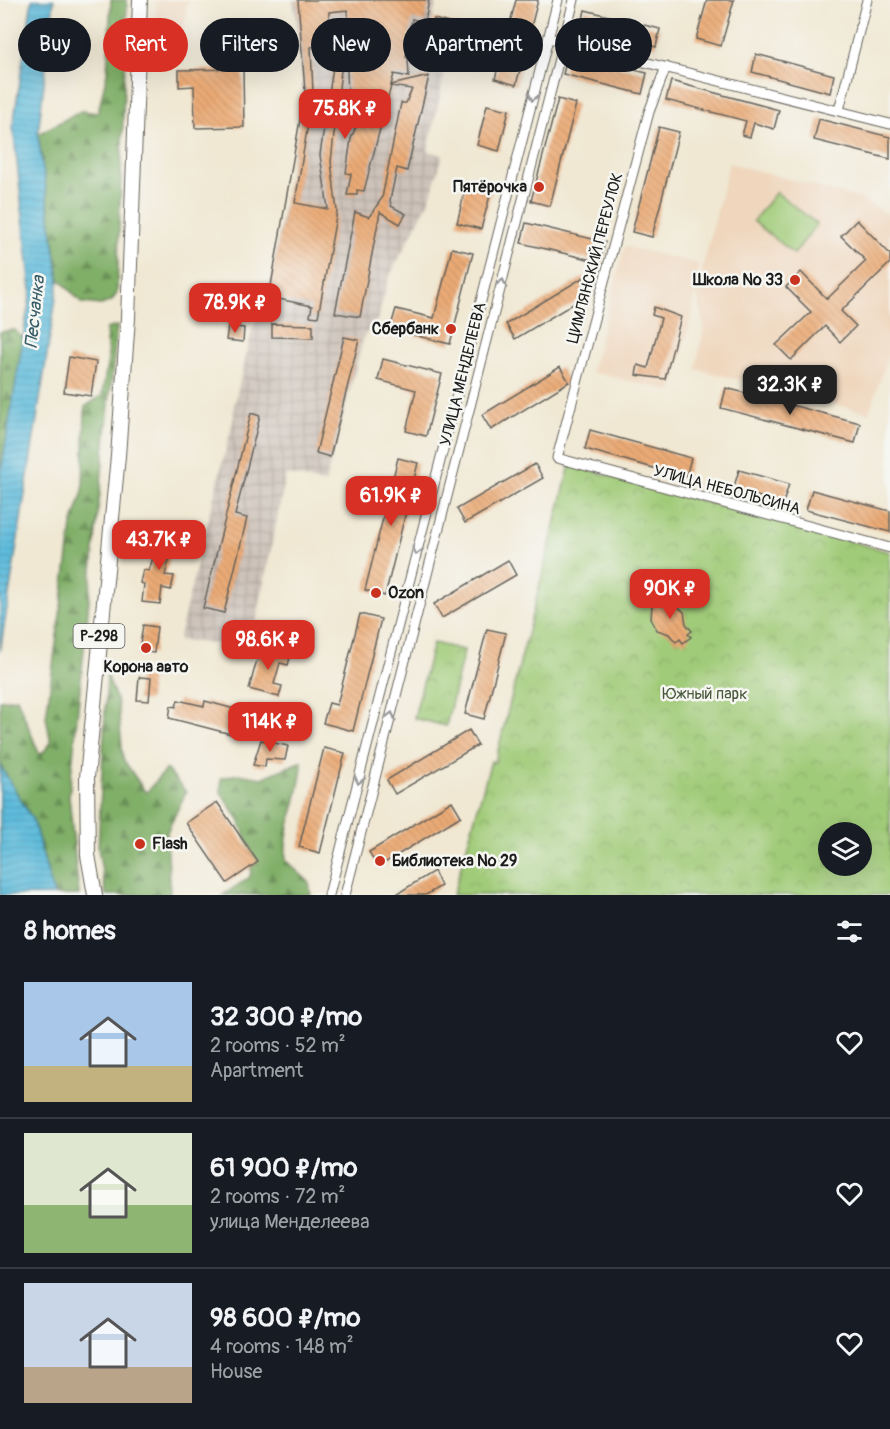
<!DOCTYPE html>
<meta charset="utf-8">
<style>
body{margin:0;font-family:Pangolin,sans-serif;background:#242831;color:#f1f3f6;height:100vh;display:flex;flex-direction:column;font-size:22px;white-space:nowrap}
*{box-sizing:border-box;margin:0}
p{font-size:20px;color:#9ea1a6}
.icon{flex:none;width:33px;height:33px;fill:none;stroke:currentColor;stroke-width:2;stroke-linecap:round;stroke-linejoin:round}
.map{position:relative;height:895px;overflow:hidden}
.sheet{display:flex;flex-direction:column;background:#171b24;flex:1}
.sheet>*{flex:none}
.hud{position:absolute;left:18px;top:18px;width:855px;height:54px;display:flex;gap:12px}
.controls{position:absolute;left:818px;top:822px;display:grid;gap:12px}
.controls a{display:grid;place-items:center;width:54px;height:54px;border-radius:50%;background:#171b24;box-shadow:0 6px 24px #0002;font-size:30px}
.price{position:absolute;translate:-50% -51px;padding:0 14px;border-radius:12px;background:#d93025;color:#fff;font-size:20px;line-height:39px;filter:drop-shadow(0 2px 3px #0008)}
.price::after{content:'';position:absolute;left:50%;top:36px;width:18px;height:14px;margin-left:-9px;background:inherit;clip-path:polygon(0 0,100% 0,50% 100%)}
.price.current{background:#222;color:#fff}
ul{padding:0;list-style:none}
li{display:flex;align-items:center;gap:18px;height:150px;padding:0 24px}
li+li{border-top:2px solid #363941}
li span{display:grid;place-items:center;flex:none;width:168px;height:120px;border-radius:0px;color:#555}
li>.icon{margin-inline-start:auto}
span .icon{width:72px;height:72px;fill:#fffc;stroke-width:1}
li b{font-size:26px}
h2{display:flex;justify-content:space-between;align-items:center;height:72px;padding:0 24px;font-size:26px}
.tag{padding:0 21px;border-radius:27px;background:#171b24;box-shadow:0 6px 24px #0002;font-size:21px;line-height:54px}
.tag.current{background:#d93025;color:#fff}
.map>svg:first-child{display:block}
</style>
<div class="map">
<svg width="890" height="895" viewBox="0 0 890 895">
<defs>
<pattern id="industrial-grid" width="8" height="8" patternUnits="userSpaceOnUse" patternTransform="scale(1.5)"><rect width="8" height="8" fill="#cdc2b9"/><path d="M0 4h8M4 0v8" fill="none" stroke="#afa69e"/></pattern>
<pattern id="forest-firs" width="22" height="20" patternUnits="userSpaceOnUse" patternTransform="scale(1.5)"><rect width="22" height="20" fill="#80af68"/><path d="M5 1l3.5 6h-7zM16 11l3.5 6h-7z" fill="#688e55"/></pattern>
<pattern id="park-crowns" width="20" height="18" patternUnits="userSpaceOnUse" patternTransform="scale(1.5)"><rect width="20" height="18" fill="#a0cb78"/><path d="M2 6a3 3 0 1 1 6 0M12 15a3 3 0 1 1 6 0" fill="none" stroke="#89ae67"/></pattern>
<pattern id="water-rules" width="6" height="5" patternUnits="userSpaceOnUse" patternTransform="scale(1.5)"><rect width="6" height="5" fill="#5dbbdb"/><path d="M0 2.5h6" fill="none" stroke="#50a0bb"/></pattern>
<pattern id="building-back-hatch" width="6" height="6" patternUnits="userSpaceOnUse" patternTransform="scale(1.5)"><rect width="6" height="6" fill="#ebab76"/><path d="M-1 5l2 2M0 0l6 6M5-1l2 2" fill="none" stroke="#c99366"/></pattern>
</defs>
<rect width="100%" height="100%" fill="#f6f6f2"/>
<filter id="ink" filterUnits="userSpaceOnUse"><feTurbulence type="fractalNoise" baseFrequency=".0167" numOctaves="2"/><feDisplacementMap in="SourceGraphic" scale="12" xChannelSelector="R" yChannelSelector="G"/><feConvolveMatrix kernelMatrix="1 2 1 2 8 2 1 2 1" color-interpolation-filters="sRGB"/></filter>
<filter id="wash" filterUnits="userSpaceOnUse"><feTurbulence type="fractalNoise" baseFrequency=".008" numOctaves="4" result="noise"/><feDisplacementMap in="SourceGraphic" scale="24" xChannelSelector="R" yChannelSelector="G"/><feGaussianBlur stdDeviation="1.35" result="paint"/><feColorMatrix in="noise" values="0 0 0 0 0 0 0 0 0 0 0 0 0 0 0 0 0 1.4 0 .05"/><feComposite in="paint" operator="in"/></filter>
<g filter="url(#wash)">
<rect width="100%" height="100%" fill="#f0e8d3"/>
<g fill="#efd6bc">
<polygon points="156,0 188,0 181,44 165,46 155,40"/>
<polygon points="729,163 861,199 890,215 890,350 869,413 696,369 704,326 696,294"/>
<polygon points="625,246 698,264 693,311 672,391 591,372"/>
</g>
<polygon fill="url(#industrial-grid)" points="293,0 437,0 423,64 445,71 428,151 443,155 429,201 389,277 378,319 364,336 325,483 286,474 249,657 235,654 236,645 178,640 234,417 234,406 253,327 266,306 303,96 298,32"/>
<polygon fill="#a0cb78" stroke="#5e744a" stroke-width="1.5" points="776,192 817,224 794,254 753,221"/>
<g fill="url(#forest-firs)" stroke="#4e6642" stroke-width="1.5">
<polygon points="111,0 127,0 117,293 112,301 101,305 82,303 59,279 38,134 81,111 98,113 107,73"/>
<polygon points="117,326 69,796 79,895 54,895 33,820 0,765 0,700 17,698 40,756 51,743 46,717 72,526 83,491 85,407 102,395 108,359 106,329"/>
<polygon points="15,330 24,340 0,477 0,332"/>
<polygon points="107,675 118,704 123,759 146,793 166,769 186,792 167,832 170,895 106,895 98,848"/>
<path d="M 302,761 C 302,795 283,826 286,861 L 309,882 L 311,895 L 223,895 L 250,877 L 253,855 L 238,818 L 221,793 L 221,778 L 238,774 L 262,778 Z"/>
</g>
<g fill="url(#park-crowns)" stroke="#5e744a" stroke-width="1.5" fill-rule="evenodd">
<path d="M 570,465 L 890,552 L 890,895 L 453,895 L 491,761 L 495,762 ZM 828,832 L 861,832 L 861,866 L 828,866 Z"/>
<polygon points="433,643 464,650 446,726 414,718"/>
</g>
<g fill="url(#water-rules)" stroke="#3c6c7c" stroke-width="1.5">
<polygon points="32,0 54,0 38,134 59,279 0,652 0,477 31,290 13,126"/>
<polygon points="0,765 33,820 54,895 0,895"/>
</g>
<g id="blocks">
<g fill="url(#building-back-hatch)" fill-rule="evenodd">
<path d="M 298,0 L 429,0 L 425,22 L 412,19 L 406,57 L 408,58 L 409,77 L 394,74 L 391,85 L 429,76 L 407,171 L 397,168 L 390,200 L 391,206 L 406,214 L 400,224 L 380,212 L 360,317 L 335,313 L 355,212 L 369,217 L 382,198 L 401,103 L 406,103 L 412,89 L 391,86 L 364,191 L 357,190 L 357,195 L 347,195 L 351,174 L 346,173 L 351,139 L 358,121 L 349,119 L 347,70 L 341,70 L 331,162 L 337,211 L 318,317 L 310,316 L 312,306 L 269,297 L 305,91 ZM 348,10 L 348,26 L 346,27 L 344,40 L 337,40 L 320,155 L 328,209 L 295,203 L 313,93 L 311,47 L 328,44 L 329,12 Z"/>
<polygon points="516,0 538,0 516,85 495,79 503,48 474,41 476,29 506,38"/>
<polygon points="707,0 734,0 721,46 696,39"/>
<polygon points="585,10 660,29 656,47 581,28"/>
<polygon points="434,19 460,26 454,49 431,42"/>
<polygon points="568,54 647,73 642,94 563,74"/>
<polygon points="756,54 834,75 830,93 752,72"/>
<polygon points="243,69 244,127 195,128 194,86 179,87 179,70"/>
<polygon points="671,81 779,110 774,129 754,123 750,137 742,135 746,121 666,100"/>
<polygon points="558,99 576,104 550,206 531,201"/>
<polygon points="487,105 509,110 499,151 477,145"/>
<polygon points="819,119 890,137 890,159 814,140"/>
<polygon points="659,127 679,132 652,237 632,232"/>
<polygon points="467,182 492,188 481,229 457,223"/>
<polygon points="857,220 890,254 890,263 841,311 856,326 840,342 825,326 791,360 776,345 811,312 786,287 801,272 827,299 866,261 841,236"/>
<polygon points="526,223 605,242 600,262 521,243"/>
<polygon points="452,248 473,253 450,344 390,329 396,309 434,318"/>
<polygon points="584,277 593,292 515,339 506,324"/>
<polygon points="654,307 681,317 665,379 636,375 638,365 648,368 661,318 652,315"/>
<polygon points="272,324 313,325 313,338 272,337"/>
<polygon points="228,326 244,328 243,342 226,340"/>
<polygon points="344,337 359,340 330,457 316,453"/>
<polygon points="69,357 96,362 91,396 64,392"/>
<polygon points="383,359 442,374 426,436 406,431 416,390 378,380"/>
<polygon points="560,367 569,382 491,430 482,415"/>
<polygon points="726,388 860,423 855,443 721,408"/>
<polygon points="251,413 260,416 235,515 247,518 224,613 203,608"/>
<polygon points="590,430 691,458 686,477 585,449"/>
<polygon points="398,458 418,463 385,596 365,590"/>
<polygon points="535,464 543,478 465,523 457,509"/>
<polygon points="739,470 789,484 783,503 733,490"/>
<polygon points="812,490 890,511 890,532 806,510"/>
<polygon points="161,531 176,535 165,575 174,576 171,590 162,588 160,604 142,602 144,584 140,583 143,570 149,571"/>
<polygon points="508,560 516,575 442,618 434,604"/>
<polygon points="669,599 684,612 686,624 692,631 688,634 691,637 683,643 680,639 676,642 669,634 657,630 651,619 652,605 658,600"/>
<polygon points="360,614 381,619 353,731 323,723 329,703 337,705"/>
<polygon points="143,625 157,627 154,653 139,651"/>
<polygon points="487,629 506,633 484,719 465,714"/>
<polygon points="261,645 291,654 288,665 280,663 274,684 282,686 279,697 249,689"/>
<polygon points="139,677 151,678 149,701 137,700"/>
<polygon points="178,700 204,706 205,701 253,714 250,727 234,723 231,734 169,718 171,706 176,707"/>
<polygon points="469,730 478,745 395,794 387,780"/>
<polygon points="261,740 288,746 285,760 266,759 265,767 253,765"/>
<polygon points="324,748 345,753 320,853 299,847"/>
<polygon points="452,801 461,816 378,867 369,852"/>
<polygon points="217,802 258,862 227,883 186,823"/>
<polygon points="434,871 441,886 426,895 395,895"/>
</g>
</g>
</g>
<g filter="url(#ink)">
<use href="#blocks" fill-opacity="0" stroke="#66635c" stroke-width="1.5"/>
<g fill="none" stroke-linecap="round" stroke-linejoin="round">
<g stroke="#66635c" stroke-width="11">
<g id="minor">
<polyline points="549,38 890,124"/>
<polyline points="666,67 649,112 557,458 890,548"/>
<polyline points="839,110 867,0"/>
<polyline points="329,895 558,0"/>
<polyline points="345,895 574,0"/>
</g>
</g>
<g stroke="#66635c" stroke-width="16">
<polyline id="highway" points="95,895 88,855 87,778 118,456 128,318 140,0"/>
</g>
<use href="#minor" stroke="#fff" stroke-width="9"/>
<use href="#highway" stroke="#fff" stroke-width="14"/>
</g>
<defs><path id="oneway-chevron" d="M-2-3.5L2.5 0L-2 3.5" fill="none" stroke-width="1.6" stroke-linecap="round" stroke-linejoin="round" transform="scale(1.5)"/></defs>
<g stroke="#999">
<use href="#oneway-chevron" transform="translate(533 97) rotate(104)"/>
<use href="#oneway-chevron" transform="translate(502 283) rotate(-76)"/>
<use href="#oneway-chevron" transform="translate(417 551) rotate(104)"/>
<use href="#oneway-chevron" transform="translate(391 716) rotate(-76)"/>
<use href="#oneway-chevron" transform="translate(359 780) rotate(104)"/>
</g>
</g>
<g fill="#c8321e" stroke="#f6f6f2" stroke-width="2">
<circle cx="539" cy="187" r="6"/>
<circle cx="795" cy="280" r="6"/>
<circle cx="451" cy="329" r="6"/>
<circle cx="376" cy="593" r="6"/>
<circle cx="146" cy="648" r="6"/>
<circle cx="140" cy="844" r="6"/>
<circle cx="380" cy="861" r="6"/>
</g>
<g text-anchor="middle" dominant-baseline="central" stroke-width="5" stroke-linejoin="round" paint-order="stroke">
<rect fill="#f6f6f2" stroke="#5d5d5c" stroke-width="1.5" x="73.5" y="624" width="51" height="24" rx="4.5"/>
<g font-size="15" font-weight="bold" fill="#1c1c1c">
<text x="99" y="636">Р-298</text>
</g>
<g font-size="16" font-weight="bold" fill="#1c1c1c" stroke="#f6f6f2" text-anchor="end">
<text x="527" y="187">Пятёрочка</text>
<text x="783" y="280">Школа № 33</text>
<text x="439" y="329">Сбербанк</text>
<text x="388" y="593" text-anchor="start">Ozon</text>
<text x="146" y="667" text-anchor="middle">Корона авто</text>
<text x="152" y="844" text-anchor="start">Flash</text>
<text x="392" y="861" text-anchor="start">Библиотека № 29</text>
</g>
<g font-size="16" fill="#1c1c1c" stroke="#f6f6f2">
<text transform="translate(595 258) rotate(-75)">ЦИМЛЯНСКИЙ ПЕРЕУЛОК</text>
<text transform="translate(463 374) rotate(-76)">УЛИЦА МЕНДЕЛЕЕВА</text>
<text transform="translate(727 490) rotate(15)">УЛИЦА НЕБОЛЬСИНА</text>
</g>
<g font-size="16" fill="#4a593c" stroke="#f6f6f2">
<text x="705" y="694">Южный парк</text>
</g>
<g font-size="18" font-style="italic" fill="#365c68" stroke="#f6f6f2">
<text transform="translate(35 312) rotate(-84)">Песчанка</text>
</g>
</g>
</svg>
<div class="controls">
<a><svg class="icon" aria-label="layers" viewBox="0 0 24 24"><path d="M12 4l9 5-9 5-9-5zM3 14l9 5 9-5"/></svg></a>
</div>
<b class="price" style="left:345px;top:140px">75.8K ₽</b>
<b class="price" style="left:235px;top:334px">78.9K ₽</b>
<b class="price current" style="left:790px;top:416px">32.3K ₽</b>
<b class="price" style="left:391px;top:527px">61.9K ₽</b>
<b class="price" style="left:159px;top:571px">43.7K ₽</b>
<b class="price" style="left:670px;top:620px">90K ₽</b>
<b class="price" style="left:268px;top:671px">98.6K ₽</b>
<b class="price" style="left:270px;top:753px">114K ₽</b>
<div class="hud">
<a class="tag">Buy</a>
<a class="tag current">Rent</a>
<a class="tag">Filters</a>
<a class="tag">New</a>
<a class="tag">Apartment</a>
<a class="tag">House</a>
</div>
</div>
<section class="sheet">
<h2>8 homes<svg class="icon" aria-label="filters" viewBox="0 0 24 24"><path d="M4 7h16M4 17h16"/><circle cx="9" cy="7" r="2"/><circle cx="15" cy="17" r="2"/></svg></h2>
<ul>
<li><span style="background:linear-gradient(#a9c7e8 70%,#c2b280 0)"><svg class="icon" aria-label="home" viewBox="0 0 24 24"><path d="M3 11l9-7 9 7M6 9v11h12V9"/></svg></span><div><b>32 300 ₽/mo</b><p>2 rooms · 52 m²</p><p>Apartment</p></div><svg class="icon" aria-label="heart" viewBox="0 0 24 24"><path d="M12 20l-8-8c-3-5 5-10 8-4 3-6 11-1 8 4z"/></svg></li>
<li><span style="background:linear-gradient(#dfe7d0 60%,#8fb573 0)"><svg class="icon" aria-label="home" viewBox="0 0 24 24"><path d="M3 11l9-7 9 7M6 9v11h12V9"/></svg></span><div><b>61 900 ₽/mo</b><p>2 rooms · 72 m²</p><p>улица Менделеева</p></div><svg class="icon" aria-label="heart" viewBox="0 0 24 24"><path d="M12 20l-8-8c-3-5 5-10 8-4 3-6 11-1 8 4z"/></svg></li>
<li><span style="background:linear-gradient(#c9d6e8 70%,#b9a48a 0)"><svg class="icon" aria-label="home" viewBox="0 0 24 24"><path d="M3 11l9-7 9 7M6 9v11h12V9"/></svg></span><div><b>98 600 ₽/mo</b><p>4 rooms · 148 m²</p><p>House</p></div><svg class="icon" aria-label="heart" viewBox="0 0 24 24"><path d="M12 20l-8-8c-3-5 5-10 8-4 3-6 11-1 8 4z"/></svg></li>
</ul>
</section>
